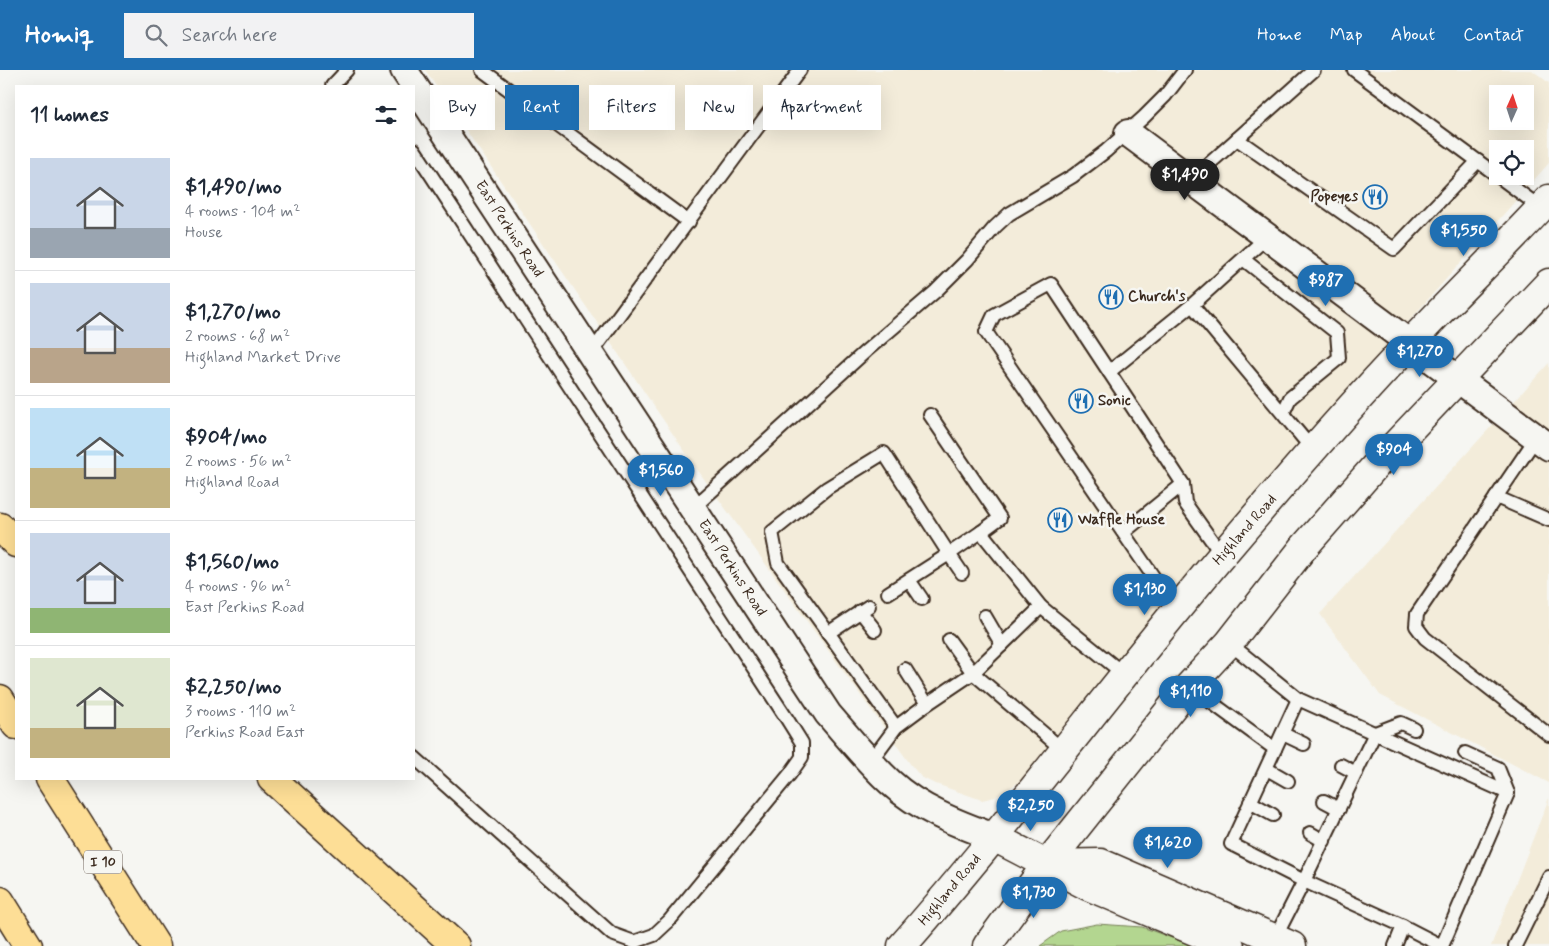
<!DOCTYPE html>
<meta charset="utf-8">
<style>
body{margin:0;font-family:Mynerve,sans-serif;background:#f2f2f3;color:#1f2937;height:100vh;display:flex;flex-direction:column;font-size:19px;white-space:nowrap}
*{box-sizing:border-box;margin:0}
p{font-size:16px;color:#747a83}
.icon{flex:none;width:28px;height:28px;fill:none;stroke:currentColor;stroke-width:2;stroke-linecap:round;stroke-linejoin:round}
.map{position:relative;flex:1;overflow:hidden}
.side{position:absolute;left:15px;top:15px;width:400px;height:695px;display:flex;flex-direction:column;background:#fff;border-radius:0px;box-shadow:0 5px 20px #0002}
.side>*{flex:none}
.hud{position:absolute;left:430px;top:15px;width:475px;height:45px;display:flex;gap:10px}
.needle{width:32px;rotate:3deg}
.controls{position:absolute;left:1489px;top:15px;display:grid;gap:10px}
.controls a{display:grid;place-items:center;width:45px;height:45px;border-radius:0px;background:#fff;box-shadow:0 5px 20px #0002;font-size:25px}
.price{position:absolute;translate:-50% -42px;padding:0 11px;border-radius:18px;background:#1f6fb2;color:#fff;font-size:16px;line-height:32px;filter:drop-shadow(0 1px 2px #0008)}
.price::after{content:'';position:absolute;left:50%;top:30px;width:15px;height:11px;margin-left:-8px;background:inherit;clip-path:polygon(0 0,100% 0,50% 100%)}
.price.current{background:#222;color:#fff}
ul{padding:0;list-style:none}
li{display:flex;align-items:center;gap:15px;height:125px;padding:0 15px}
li+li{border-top:1px solid #e0e1e3}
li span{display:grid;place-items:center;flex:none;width:140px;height:100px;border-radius:0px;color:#555}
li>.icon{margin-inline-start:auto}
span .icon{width:60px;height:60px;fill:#fffc;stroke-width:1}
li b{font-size:21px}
h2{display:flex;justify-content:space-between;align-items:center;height:60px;padding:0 15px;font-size:21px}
.tag{padding:0 18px;border-radius:0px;background:#fff;box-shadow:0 5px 20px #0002;font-size:18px;line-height:45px}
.tag.current{background:#1f6fb2;color:#fff}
header{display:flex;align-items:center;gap:30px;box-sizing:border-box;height:70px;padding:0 25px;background:#1f6fb2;color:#fff}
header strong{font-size:24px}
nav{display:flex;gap:28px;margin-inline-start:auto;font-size:18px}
.search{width:350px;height:45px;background:#f2f2f3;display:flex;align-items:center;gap:12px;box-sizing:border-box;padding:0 18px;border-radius:0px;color:#747a83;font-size:19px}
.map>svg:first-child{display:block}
</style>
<header>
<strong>Homiq</strong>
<div class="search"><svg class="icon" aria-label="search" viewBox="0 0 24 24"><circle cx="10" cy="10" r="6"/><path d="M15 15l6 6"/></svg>Search here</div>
<nav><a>Home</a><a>Map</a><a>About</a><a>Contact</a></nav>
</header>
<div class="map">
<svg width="1549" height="876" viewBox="0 0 1549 876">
<rect width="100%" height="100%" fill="#f6f6f2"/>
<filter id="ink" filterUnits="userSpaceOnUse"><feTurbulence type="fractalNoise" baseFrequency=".02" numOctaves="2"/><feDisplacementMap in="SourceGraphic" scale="10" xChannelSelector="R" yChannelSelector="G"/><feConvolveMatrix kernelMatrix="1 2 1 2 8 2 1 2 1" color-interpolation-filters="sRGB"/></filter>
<g filter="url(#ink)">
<g fill="#f3ecda" fill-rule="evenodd">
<path d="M 425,0 L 1532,0 L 1549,13 L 1549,93 L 1261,418 L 1019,712 L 995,727 L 982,730 L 933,713 L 921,707 L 911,695 L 694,395 ZM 1498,24 L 1525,24 L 1525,51 L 1498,51 ZM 1498,79 L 1525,79 L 1525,106 L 1498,106 Z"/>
<polygon points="1549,293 1549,713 1380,625 1320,544"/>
<polygon points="1549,728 1549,876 1491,876"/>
</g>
<polygon fill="#b3d690" stroke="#778057" points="1097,854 1142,857 1194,876 1040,876 1061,861"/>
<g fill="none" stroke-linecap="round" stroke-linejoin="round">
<g stroke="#3b2a1e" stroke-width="16">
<g id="lane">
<polyline points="482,0 689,152"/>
<polyline points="1354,0 1498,106"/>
<polyline points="332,16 347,0"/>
<polyline points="1237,69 1394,179 1478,91"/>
<polyline points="414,79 787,649 802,673 802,687 790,704 669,851 654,865 634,872 612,864 414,687"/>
<polyline points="1498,106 1541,138"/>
<polyline points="1191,110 1314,0"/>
<polyline points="1267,167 1192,235 1313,380"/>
<polyline points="1243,189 1337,263 1339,288 1290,328 1283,343"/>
<polyline points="591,283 800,0"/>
<polyline points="1109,302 1192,235"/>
<polyline points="930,345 1000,448 981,462"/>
<polyline points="1536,368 1417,544 1416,556 1425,568 1549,665"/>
<polyline points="1496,427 1549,450"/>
<polyline points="693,438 866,281 936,221 967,190 995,157 1009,144 1073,106 1106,81 1144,47 1165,26 1185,0"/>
<polyline points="1124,462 1183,414"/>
<polyline points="909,510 922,529"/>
<polyline points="888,523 949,484 962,503"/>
<polyline points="1176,540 986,262 994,245 1051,214 1183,414 1185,433 1222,485"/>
<polyline points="860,541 875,560"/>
<polyline points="985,546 1002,575"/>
<polyline points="828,563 869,536"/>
<polyline points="1229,573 1298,629"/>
<polyline points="905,599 927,634"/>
<polyline points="1189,616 1275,679 1231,774 1304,811 1275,868"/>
<polyline points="896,657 778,493 772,462 827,418 884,383 949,484 981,462 1041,537"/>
<polyline points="1283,664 1304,674"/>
<polyline points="1275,679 1298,629 1508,723 1442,876 1403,856"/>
<polyline points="1063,680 973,603 1041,537 1125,605"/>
<polyline points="1465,683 1498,698 1508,723"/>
<polyline points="870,692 896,657 927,634 973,603 949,570"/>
<polyline points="1341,695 1356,703"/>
<polyline points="1267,699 1288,711"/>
<polyline points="1324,731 1339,739"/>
<polyline points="1250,732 1273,745"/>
<polyline points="1310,763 1324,771"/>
<polyline points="1395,876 1403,856 1304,811 1375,663 1401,653 1414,659"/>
<polyline points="1515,876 1549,807"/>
</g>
</g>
<g stroke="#3b2a1e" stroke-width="30">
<g id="street">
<path d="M 404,0 L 828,644 C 848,667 867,691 890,712 C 919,739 958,754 994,767"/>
<polyline points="1128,63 1549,377"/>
</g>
</g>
<g stroke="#3b2a1e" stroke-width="31">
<g id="secondary">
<polyline points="994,767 1088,816 1230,876"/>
<polyline points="1047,794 1101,793 1292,876"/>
<path d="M 902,876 C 1014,749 1114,613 1223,484 C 1284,412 1346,340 1411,272 C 1456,224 1504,178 1549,129"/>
<polyline points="987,876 1047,794 1189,616 1229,573 1304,477 1378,393 1549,213"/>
</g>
</g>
<g stroke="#3b2a1e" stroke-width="31">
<g id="highway">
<polyline points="0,457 16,473"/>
<polyline points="0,629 16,655"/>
<polyline points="50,709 156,876"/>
<polyline points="272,709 456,876"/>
<polyline points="0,831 28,876"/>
</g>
</g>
<use href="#lane" stroke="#f6f6f2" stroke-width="12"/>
<use href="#street" stroke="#f6f6f2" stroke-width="26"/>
<use href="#secondary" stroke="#f6f6f2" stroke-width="28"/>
<use href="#highway" stroke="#fdde96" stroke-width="28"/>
</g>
</g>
<defs>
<g id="restaurant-ring" transform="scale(1.25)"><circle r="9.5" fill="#f6f6f2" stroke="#1f6fb2" stroke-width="1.5"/><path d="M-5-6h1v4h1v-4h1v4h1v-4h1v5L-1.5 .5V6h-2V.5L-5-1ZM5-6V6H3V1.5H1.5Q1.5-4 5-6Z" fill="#1f6fb2"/></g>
</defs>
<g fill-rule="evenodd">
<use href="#restaurant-ring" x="1375" y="127"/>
<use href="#restaurant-ring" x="1111" y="227"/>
<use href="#restaurant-ring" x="1081" y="331"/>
<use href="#restaurant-ring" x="1060" y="450"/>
</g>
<g text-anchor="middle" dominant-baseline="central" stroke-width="5" stroke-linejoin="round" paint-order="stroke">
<rect fill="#f6f6f2" stroke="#73675e" stroke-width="1" x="84" y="780.5" width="38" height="23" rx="4"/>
<g font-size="14" font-weight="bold" fill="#3b2a1e">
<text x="103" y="792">I 10</text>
</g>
<g font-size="15" font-weight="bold" fill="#3b2a1e" stroke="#f6f6f2" text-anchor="start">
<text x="1358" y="127" text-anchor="end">Popeyes</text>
<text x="1128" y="227">Church's</text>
<text x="1098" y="331">Sonic</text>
<text x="1078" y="450">Waffle House</text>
</g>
<g font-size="15" fill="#3b2a1e" stroke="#f6f6f2">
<text transform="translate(509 159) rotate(57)">East Perkins Road</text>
<text transform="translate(1245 460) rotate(-49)">Highland Road</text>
<text transform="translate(732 498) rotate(57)">East Perkins Road</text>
<text transform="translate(950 820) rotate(-50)">Highland Road</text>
</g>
</g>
</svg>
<div class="controls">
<a><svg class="needle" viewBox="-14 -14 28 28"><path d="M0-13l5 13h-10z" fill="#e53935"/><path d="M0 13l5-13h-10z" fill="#747a83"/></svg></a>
<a><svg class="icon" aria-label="locate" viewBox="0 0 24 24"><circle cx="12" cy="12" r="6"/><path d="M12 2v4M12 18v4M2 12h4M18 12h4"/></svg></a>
</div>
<b class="price current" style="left:1185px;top:131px">$1,490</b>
<b class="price" style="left:1464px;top:187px">$1,550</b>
<b class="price" style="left:1326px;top:237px">$987</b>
<b class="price" style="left:1420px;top:308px">$1,270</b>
<b class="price" style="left:1394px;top:406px">$904</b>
<b class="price" style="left:661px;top:427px">$1,560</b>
<b class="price" style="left:1145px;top:546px">$1,130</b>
<b class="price" style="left:1191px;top:648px">$1,110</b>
<b class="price" style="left:1031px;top:762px">$2,250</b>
<b class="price" style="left:1168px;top:799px">$1,620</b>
<b class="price" style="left:1034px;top:849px">$1,730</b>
<div class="hud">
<a class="tag">Buy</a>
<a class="tag current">Rent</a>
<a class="tag">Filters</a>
<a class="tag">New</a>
<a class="tag">Apartment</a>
</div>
<section class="side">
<h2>11 homes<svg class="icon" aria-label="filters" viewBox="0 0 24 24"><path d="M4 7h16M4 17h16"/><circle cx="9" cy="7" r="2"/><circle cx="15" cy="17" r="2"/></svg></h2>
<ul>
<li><span style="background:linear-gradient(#c9d6e8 70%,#9aa5b1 0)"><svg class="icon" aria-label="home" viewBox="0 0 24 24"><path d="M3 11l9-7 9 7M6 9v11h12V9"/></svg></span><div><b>$1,490/mo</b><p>4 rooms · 104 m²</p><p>House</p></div></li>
<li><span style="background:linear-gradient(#c9d6e8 65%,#b9a48a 0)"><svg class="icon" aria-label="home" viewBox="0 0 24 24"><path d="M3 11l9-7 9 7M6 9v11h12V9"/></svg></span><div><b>$1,270/mo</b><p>2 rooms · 68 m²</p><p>Highland Market Drive</p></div></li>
<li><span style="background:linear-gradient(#bfe0f5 60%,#c2b280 0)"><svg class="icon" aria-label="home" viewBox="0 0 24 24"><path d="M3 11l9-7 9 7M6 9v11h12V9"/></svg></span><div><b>$904/mo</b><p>2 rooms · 56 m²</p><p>Highland Road</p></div></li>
<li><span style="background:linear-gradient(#c9d6e8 75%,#8fb573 0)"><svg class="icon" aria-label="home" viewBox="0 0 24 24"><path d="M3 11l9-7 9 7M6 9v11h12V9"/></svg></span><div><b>$1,560/mo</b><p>4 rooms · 96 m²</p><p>East Perkins Road</p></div></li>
<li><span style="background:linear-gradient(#dfe7d0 70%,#c2b280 0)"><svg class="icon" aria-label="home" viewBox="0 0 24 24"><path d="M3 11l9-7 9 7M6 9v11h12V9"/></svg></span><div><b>$2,250/mo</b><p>3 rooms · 110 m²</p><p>Perkins Road East</p></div></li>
</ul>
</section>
</div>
